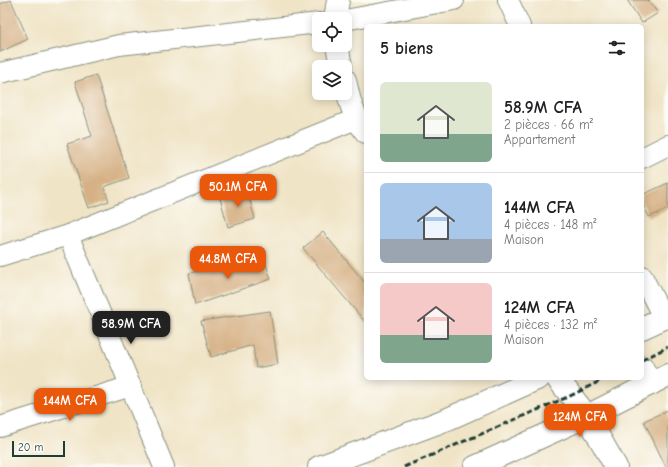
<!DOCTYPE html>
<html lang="fr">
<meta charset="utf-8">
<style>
body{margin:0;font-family:"Comic Neue",sans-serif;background:#f2f2f2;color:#202124;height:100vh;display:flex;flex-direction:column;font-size:15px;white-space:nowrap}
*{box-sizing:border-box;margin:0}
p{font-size:13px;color:#757577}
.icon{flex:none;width:22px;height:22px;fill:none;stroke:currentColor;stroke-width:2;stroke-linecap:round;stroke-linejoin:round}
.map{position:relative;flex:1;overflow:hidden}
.sheet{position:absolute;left:364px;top:24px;width:280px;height:356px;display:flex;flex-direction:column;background:#fff;border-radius:6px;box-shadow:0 2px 10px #0003}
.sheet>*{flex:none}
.controls{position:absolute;left:312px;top:12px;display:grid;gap:8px}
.controls a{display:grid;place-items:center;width:40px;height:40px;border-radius:6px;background:#fff;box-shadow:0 2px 10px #0003;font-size:20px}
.scale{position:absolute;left:12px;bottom:10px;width:53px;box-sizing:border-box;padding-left:4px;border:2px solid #1f3d34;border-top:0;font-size:11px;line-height:14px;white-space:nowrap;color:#1f3d34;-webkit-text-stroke:3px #fdfcf7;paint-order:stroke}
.price{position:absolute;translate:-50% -34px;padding:0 9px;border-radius:8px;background:#ea580c;color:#fff;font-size:13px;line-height:26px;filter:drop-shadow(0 1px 2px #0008)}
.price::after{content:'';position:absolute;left:50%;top:24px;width:12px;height:9px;margin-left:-6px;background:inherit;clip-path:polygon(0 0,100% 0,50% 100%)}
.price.selected{background:#222;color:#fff}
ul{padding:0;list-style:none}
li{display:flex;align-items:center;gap:12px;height:100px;padding:0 16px}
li+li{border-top:1px solid #e0e0e0}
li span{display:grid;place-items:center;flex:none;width:112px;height:80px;border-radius:6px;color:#555}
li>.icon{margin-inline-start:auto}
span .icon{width:48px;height:48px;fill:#fffc;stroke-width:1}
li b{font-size:17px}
h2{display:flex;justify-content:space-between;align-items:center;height:48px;padding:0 16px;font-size:17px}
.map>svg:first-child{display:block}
</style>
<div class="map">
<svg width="668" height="467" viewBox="0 0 668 467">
<rect width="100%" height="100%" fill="#fdfcf7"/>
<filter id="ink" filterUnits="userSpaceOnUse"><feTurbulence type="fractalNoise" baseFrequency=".025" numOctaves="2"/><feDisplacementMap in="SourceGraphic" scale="8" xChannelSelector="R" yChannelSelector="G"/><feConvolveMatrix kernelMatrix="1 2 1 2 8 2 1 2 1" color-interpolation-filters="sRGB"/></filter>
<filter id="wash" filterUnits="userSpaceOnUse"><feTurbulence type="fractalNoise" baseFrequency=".012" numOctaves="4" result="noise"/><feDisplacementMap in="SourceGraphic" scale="16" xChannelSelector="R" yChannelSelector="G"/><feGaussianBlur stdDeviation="0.9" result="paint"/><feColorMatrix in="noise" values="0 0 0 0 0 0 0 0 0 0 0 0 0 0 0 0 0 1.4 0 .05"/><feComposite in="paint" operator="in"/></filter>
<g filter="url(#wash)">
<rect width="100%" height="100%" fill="#f0e4c6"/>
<g id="blocks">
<g fill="#d6b185">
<polygon points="11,0 28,39 0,52 0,4"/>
<polygon points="627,0 648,0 658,13 642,23"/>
<polygon points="96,75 129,178 104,187 109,201 89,208 67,144 92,136 75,82"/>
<polygon points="668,183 668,209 649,217 642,202 642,195"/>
<polygon points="247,190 255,219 228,227 220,198"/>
<polygon points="323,232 366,284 366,323 303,248"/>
<polygon points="263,256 271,279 195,305 189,273 217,268 218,271"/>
<polygon points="270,311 278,364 256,368 253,345 211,357 201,321"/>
<polygon points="668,410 668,467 666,467 644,421"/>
</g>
</g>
</g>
<g filter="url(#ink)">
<use href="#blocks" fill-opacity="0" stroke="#88907d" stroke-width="1"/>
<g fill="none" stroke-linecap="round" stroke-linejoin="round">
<g stroke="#88907d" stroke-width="22">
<g id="street">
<polyline points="508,0 520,26"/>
<polyline points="345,20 454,0"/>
<polyline points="0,73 119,45 319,23"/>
<polyline points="642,158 668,145"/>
<polyline points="68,235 164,467"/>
<polyline points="0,256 68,235 356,119"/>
<polyline points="642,276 664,319"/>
<polyline points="0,427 131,386"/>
</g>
</g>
<g stroke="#88907d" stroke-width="24">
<g id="secondary">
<polyline points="335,19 338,0"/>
<polyline points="337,45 341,67"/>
<path d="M 345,80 C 349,100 353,116 366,132"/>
<polyline points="642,328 668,316"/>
<polyline points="642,367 651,384"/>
<polyline points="557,378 587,416 616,467"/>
<polyline points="319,467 448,419 539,378"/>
<polyline points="475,467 587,416 668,375"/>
</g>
</g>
<use href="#street" stroke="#fff" stroke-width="20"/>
<use href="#secondary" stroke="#fff" stroke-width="22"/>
<g stroke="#1f3d34" stroke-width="3" stroke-dasharray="6 3" stroke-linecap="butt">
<polyline points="642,360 668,347"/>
<polyline points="404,467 570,396 606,378"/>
</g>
</g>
</g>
</svg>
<div class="controls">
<a><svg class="icon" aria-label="locate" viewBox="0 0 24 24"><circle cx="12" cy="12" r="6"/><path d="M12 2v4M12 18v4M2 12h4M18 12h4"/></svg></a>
<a><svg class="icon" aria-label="layers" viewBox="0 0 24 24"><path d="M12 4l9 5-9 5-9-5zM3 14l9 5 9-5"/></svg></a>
</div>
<div class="scale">20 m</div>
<b class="price" style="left:238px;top:208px">50.1M CFA</b>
<b class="price" style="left:228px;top:280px">44.8M CFA</b>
<b class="price selected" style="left:131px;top:345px">58.9M CFA</b>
<b class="price" style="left:70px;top:422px">144M CFA</b>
<b class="price" style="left:580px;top:438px">124M CFA</b>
<section class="sheet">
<h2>5 biens<svg class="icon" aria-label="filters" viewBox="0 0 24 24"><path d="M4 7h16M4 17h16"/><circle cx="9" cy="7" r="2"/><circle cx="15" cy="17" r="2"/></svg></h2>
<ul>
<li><span style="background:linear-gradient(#dfe7d0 65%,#7fa58c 0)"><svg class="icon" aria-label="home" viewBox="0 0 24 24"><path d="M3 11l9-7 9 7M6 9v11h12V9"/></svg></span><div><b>58.9M CFA</b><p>2 pièces · 66 m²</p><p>Appartement</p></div></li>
<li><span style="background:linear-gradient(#a9c7e8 70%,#9aa5b1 0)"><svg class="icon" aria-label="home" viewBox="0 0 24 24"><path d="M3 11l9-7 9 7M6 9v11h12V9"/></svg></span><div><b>144M CFA</b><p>4 pièces · 148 m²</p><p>Maison</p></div></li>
<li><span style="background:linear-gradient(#f6c9c9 65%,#7fa58c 0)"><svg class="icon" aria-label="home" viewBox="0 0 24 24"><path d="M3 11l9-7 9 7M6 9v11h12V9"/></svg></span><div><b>124M CFA</b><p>4 pièces · 132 m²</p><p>Maison</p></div></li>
</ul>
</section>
</div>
